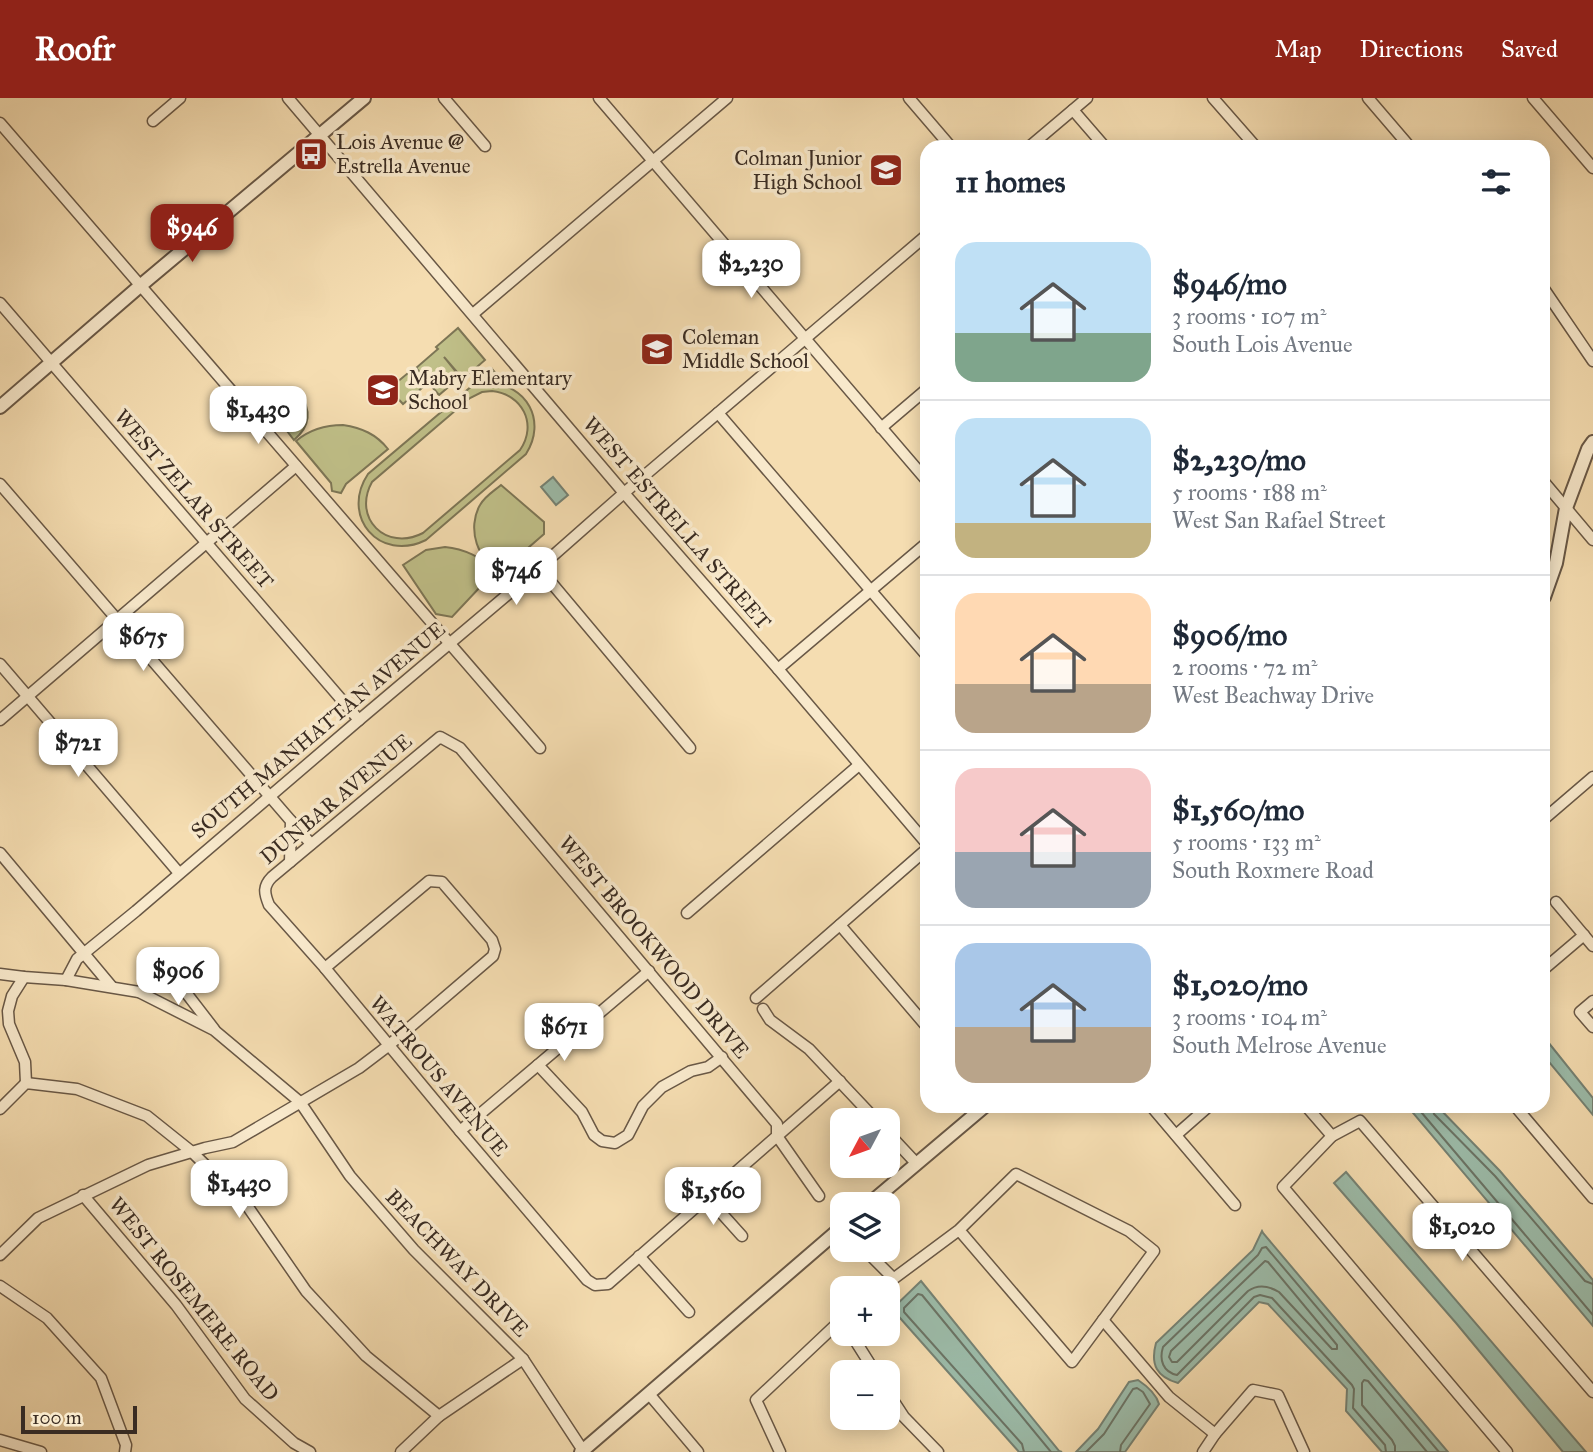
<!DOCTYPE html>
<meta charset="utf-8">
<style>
body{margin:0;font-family:"IM FELL Great Primer",serif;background:#f6f6f7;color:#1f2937;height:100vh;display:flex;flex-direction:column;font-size:26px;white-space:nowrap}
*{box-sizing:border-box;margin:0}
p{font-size:23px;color:#747a83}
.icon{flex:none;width:38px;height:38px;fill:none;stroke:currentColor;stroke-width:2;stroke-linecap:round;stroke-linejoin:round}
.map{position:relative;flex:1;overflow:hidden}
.panel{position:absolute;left:920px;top:42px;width:630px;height:973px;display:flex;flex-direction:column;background:#fff;border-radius:21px;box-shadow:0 4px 18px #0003}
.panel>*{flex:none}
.needle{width:46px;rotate:229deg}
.fabs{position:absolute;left:830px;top:1010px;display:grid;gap:14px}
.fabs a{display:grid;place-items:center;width:70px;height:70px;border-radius:14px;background:#fff;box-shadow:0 4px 18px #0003;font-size:35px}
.scale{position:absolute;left:21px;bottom:18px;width:116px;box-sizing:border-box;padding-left:7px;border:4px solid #3a2c22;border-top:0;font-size:19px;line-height:24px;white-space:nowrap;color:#3a2c22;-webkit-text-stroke:5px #f8e9cc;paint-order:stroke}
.price{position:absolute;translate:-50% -60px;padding:0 16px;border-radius:14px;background:#fff;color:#222;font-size:23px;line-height:46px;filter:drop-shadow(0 2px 4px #0008)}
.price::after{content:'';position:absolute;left:50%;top:42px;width:21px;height:16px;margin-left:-10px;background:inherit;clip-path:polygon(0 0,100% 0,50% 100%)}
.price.active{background:#8f2418;color:#fff}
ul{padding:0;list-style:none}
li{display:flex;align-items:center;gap:21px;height:175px;padding:0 35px}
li+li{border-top:2px solid #e0e1e3}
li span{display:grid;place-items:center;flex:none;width:196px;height:140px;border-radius:21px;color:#555}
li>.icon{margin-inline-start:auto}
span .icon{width:84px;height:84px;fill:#fffc;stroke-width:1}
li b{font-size:30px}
h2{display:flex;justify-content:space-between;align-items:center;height:84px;padding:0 35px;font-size:30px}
header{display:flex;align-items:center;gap:42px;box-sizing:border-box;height:98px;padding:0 35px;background:#8f2418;color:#fff}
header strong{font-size:33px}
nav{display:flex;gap:38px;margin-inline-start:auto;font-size:24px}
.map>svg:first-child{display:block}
</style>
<header>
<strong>Roofr</strong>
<nav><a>Map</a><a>Directions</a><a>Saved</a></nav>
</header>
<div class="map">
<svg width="1593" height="1354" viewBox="0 0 1593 1354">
<rect width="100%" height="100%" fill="#f5ddb1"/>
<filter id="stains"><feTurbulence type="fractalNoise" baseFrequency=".00286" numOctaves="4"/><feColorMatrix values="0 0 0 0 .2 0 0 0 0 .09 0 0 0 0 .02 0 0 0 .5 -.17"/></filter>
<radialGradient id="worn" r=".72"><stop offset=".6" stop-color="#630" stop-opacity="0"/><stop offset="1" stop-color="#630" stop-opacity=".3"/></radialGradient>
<g fill="#c0c089" stroke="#7d7656" stroke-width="2" fill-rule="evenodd">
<polygon points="458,230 485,262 463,281 444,259 460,279 439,297 416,270 438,251 436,249"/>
<path d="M 492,271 L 497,277 L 488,285 C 527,286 547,323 526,356 L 426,442 C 379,465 340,418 368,376 ZM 492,293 C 522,296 538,326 520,352 L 423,435 C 386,454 352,420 372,384 L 470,300 L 482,294 Z"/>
<polygon points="408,275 422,290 403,306 390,292 390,290"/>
<path d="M 299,294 C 311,311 312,327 294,342 L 280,324 L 274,322 L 270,317 L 271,312 L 275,310 L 281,309 Z"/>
<path d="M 343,327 C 362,330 376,336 388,351 L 346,386 L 341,395 L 332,393 L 331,385 L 296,343 C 309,332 326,327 343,327 Z"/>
<path d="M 501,387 L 544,424 L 544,436 L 505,470 C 476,467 467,429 480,407 C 485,398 494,393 501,387 Z"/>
<path d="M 445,449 C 465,451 480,459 496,472 L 452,519 L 436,516 L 403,467 L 426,452 Z"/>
</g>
<g fill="#9cbcaa" stroke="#758274" stroke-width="2">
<polygon points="553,379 568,397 556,407 541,389"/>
<polygon points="1544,939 1593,1000 1593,1017 1544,958"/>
<polygon points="1437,1008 1500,1073 1593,1182 1593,1228 1408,1009"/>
<polygon points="1346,1074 1586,1354 1563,1354 1456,1225 1334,1085"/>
<path d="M 1262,1133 L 1263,1135 L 1448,1354 L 1382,1354 L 1346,1313 L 1347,1291 L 1268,1206 L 1259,1204 L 1178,1285 C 1157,1279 1150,1267 1156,1245 L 1253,1152 Z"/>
<polygon points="921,1183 1059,1353 1062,1354 1019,1354 892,1211"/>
<path d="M 1138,1282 C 1147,1288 1156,1295 1159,1306 L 1125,1354 L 1076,1354 L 1098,1331 L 1129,1284 Z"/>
</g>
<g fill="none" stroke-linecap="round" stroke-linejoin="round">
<g stroke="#6b7466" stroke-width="2">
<polyline points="1416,1008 1593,1217"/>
<polyline points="1432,1008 1434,1016 1495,1078 1585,1183 1593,1186"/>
<path d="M 1265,1163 L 1268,1164 L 1337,1247 L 1337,1251 L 1332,1251 L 1279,1194 C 1269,1188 1258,1186 1248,1193 L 1177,1264 L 1172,1264 L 1169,1259 L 1171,1253 Z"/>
<polyline points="1024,1354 1022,1346 904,1214 904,1210 918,1196 922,1197 1051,1354"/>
<polyline points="1086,1354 1104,1336 1133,1291 1137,1290 1143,1294 1150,1306 1121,1347 1120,1354"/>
<path d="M 1386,1354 L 1385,1347 L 1353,1310 L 1354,1291 L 1352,1287 L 1272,1200 L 1260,1197 L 1254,1199 L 1177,1277 C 1163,1274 1159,1262 1163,1249 L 1258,1157 L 1262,1150 L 1266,1149 L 1439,1354"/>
<polyline points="1395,1354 1395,1348 1392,1342 1362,1307 1362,1285 1364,1282 1368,1283 1427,1354"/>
</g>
<g stroke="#695846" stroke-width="13">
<g id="minor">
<polyline points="288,0 624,395 778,571 928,747"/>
<polyline points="444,0 485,48"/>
<polyline points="599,0 928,384"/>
<polyline points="909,0 951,49"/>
<polyline points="1213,0 1256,49"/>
<polyline points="1368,0 1410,49"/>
<polyline points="1533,0 1593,70"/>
<polyline points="1073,12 1105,49"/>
<polyline points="153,23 180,0"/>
<polyline points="0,25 540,650"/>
<polyline points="1029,49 1087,0"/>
<polyline points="1544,191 1593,263"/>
<polyline points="0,205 359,622"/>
<polyline points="473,216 727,0"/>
<polyline points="718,315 928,559"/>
<polyline points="881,330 928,290"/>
<polyline points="1544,384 1593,442"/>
<polyline points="0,386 291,723 290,764"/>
<polyline points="539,470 690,650"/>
<polyline points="0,566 179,775"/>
<polyline points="778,571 928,444"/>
<polyline points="0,622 296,368"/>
<polyline points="1544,721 1593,679"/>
<polyline points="291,723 311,746"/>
<polyline points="0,755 112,889"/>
<polyline points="1556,804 1593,848"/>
<polyline points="687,815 859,667"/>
<polyline points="840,827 928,930"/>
<polyline points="1544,871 1584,837"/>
<polyline points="0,876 24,879 66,882 139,894 214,932 300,1004 350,1078 414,1152 523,1261 584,1354"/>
<polyline points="24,879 12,898 8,913 9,926 25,964 26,985"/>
<polyline points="66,882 77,861 136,813 359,622 539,470 624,395 928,136"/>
<polyline points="139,894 170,883 177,883 214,931"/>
<polyline points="756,900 928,750"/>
<polyline points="1593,903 1580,914 1593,929"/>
<polyline points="763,911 770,922 809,951 876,1022"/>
<polyline points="538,967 582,1014 594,1037 602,1043 615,1045 628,1037 643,1008 662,989 691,973 708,969 722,959"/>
<polyline points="1151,1008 1235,1107"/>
<polyline points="1306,1008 1332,1038"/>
<polyline points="1515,1008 1593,1100"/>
<polyline points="0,1011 26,985 77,991 147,1018 192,1054 248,1109 306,1193 366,1258 439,1318"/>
<polyline points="460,1033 649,873"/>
<polyline points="887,1034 916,1065"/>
<polyline points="1176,1037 1209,1008"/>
<polyline points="83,1097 176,1207 245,1301 294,1345 310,1354"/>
<path d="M 819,1098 L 777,1038 L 777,1026 L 460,650 L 440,639 L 272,779 C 263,788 264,795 269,807 L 325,870 L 460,1033 L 587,1182 L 595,1187 L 608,1186 L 840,983"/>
<polyline points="707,1099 742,1138"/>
<polyline points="865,1152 893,1180"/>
<polyline points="0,1157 38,1120 148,1067 205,1050 233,1044 359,970 388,948 493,858 495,851 492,842 442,784 429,783 325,870"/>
<polyline points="639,1158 689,1214"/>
<polyline points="0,1188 47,1220 101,1280 126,1347 125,1354"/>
<polyline points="881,1190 959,1132 1016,1076 1129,1133 1154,1153 1072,1264 959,1132"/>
<polyline points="1103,1222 1169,1299 1215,1336"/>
<polyline points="851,1236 875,1274"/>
<polyline points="887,1293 904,1319 938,1354"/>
<polyline points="649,1296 698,1354"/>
<polyline points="0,1342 41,1354"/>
<polyline points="401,1354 439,1318 523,1261"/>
<polyline points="780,1354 756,1302 842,1221"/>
<polyline points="1203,1354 1215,1336 1253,1292 1278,1297 1304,1354"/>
<polyline points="1507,1354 1283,1089 1332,1038 1360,1023 1593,1294"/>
</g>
</g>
<g stroke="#695846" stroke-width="16">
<g id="tertiary">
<polyline points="0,309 140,188 364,0"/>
<polyline points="1544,499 1556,465 1566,410 1588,351 1593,344"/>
<polyline points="869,1106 985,1008"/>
<polyline points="581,1354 842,1129"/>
</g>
</g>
<use href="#minor" stroke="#f8e9cc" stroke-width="10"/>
<use href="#tertiary" stroke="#f8e9cc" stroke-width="12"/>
</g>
<defs>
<g id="bus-square" transform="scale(1.75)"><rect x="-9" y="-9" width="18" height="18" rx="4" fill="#8f2418" stroke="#f8e9cc"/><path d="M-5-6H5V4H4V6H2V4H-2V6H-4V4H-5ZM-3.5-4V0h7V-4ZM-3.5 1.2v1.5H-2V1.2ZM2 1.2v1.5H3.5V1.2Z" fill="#fff"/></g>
<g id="school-square" transform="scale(1.75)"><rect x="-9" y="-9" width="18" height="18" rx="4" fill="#8f2418" stroke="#f8e9cc"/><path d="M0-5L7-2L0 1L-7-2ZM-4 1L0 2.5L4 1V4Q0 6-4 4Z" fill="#fff"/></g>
</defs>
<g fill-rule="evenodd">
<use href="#bus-square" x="311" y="56"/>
<use href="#school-square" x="886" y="72"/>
<use href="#school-square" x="657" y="251"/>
<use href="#school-square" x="383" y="292"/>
</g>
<g text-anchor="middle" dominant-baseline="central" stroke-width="7" stroke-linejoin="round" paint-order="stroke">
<g font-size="21" fill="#3a2c22" stroke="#f8e9cc" text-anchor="start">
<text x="336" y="44">Lois Avenue @<tspan x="336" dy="24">Estrella Avenue</tspan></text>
<text x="862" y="60" text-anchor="end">Colman Junior<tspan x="862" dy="24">High School</tspan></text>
<text x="682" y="239">Coleman<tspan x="682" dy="24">Middle School</tspan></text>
<text x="408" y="280">Mabry Elementary<tspan x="408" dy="24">School</tspan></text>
</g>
<g font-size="21" fill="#3a2c22" stroke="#f8e9cc">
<text transform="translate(194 401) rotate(49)">WEST ZELAR STREET</text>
<text transform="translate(677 425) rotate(49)">WEST ESTRELLA STREET</text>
<text transform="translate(318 632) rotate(-40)">SOUTH MANHATTAN AVENUE</text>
<text transform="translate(336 701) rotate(-40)">DUNBAR AVENUE</text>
<text transform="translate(654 849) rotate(50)">WEST BROOKWOOD DRIVE</text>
<text transform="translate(439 978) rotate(50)">WATROUS AVENUE</text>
<text transform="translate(457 1165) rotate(46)">BEACHWAY DRIVE</text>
<text transform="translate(194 1201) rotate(51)">WEST ROSEMERE ROAD</text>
</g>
</g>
<rect width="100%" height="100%" filter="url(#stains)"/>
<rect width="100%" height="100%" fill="url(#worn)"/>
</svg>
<div class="fabs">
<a><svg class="needle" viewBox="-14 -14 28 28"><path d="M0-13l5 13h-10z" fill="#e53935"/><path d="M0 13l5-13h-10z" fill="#747a83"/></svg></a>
<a><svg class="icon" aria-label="layers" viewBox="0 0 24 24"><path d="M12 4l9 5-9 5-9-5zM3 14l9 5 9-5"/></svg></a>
<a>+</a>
<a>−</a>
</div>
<div class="scale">100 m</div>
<b class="price active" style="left:192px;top:166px">$946</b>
<b class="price" style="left:751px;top:202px">$2,230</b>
<b class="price" style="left:258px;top:348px">$1,430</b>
<b class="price" style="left:516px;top:509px">$746</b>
<b class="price" style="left:143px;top:575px">$675</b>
<b class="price" style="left:78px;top:681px">$721</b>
<b class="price" style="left:178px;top:909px">$906</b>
<b class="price" style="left:564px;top:965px">$671</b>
<b class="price" style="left:239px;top:1122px">$1,430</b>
<b class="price" style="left:713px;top:1129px">$1,560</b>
<b class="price" style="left:1462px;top:1165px">$1,020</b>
<section class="panel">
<h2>11 homes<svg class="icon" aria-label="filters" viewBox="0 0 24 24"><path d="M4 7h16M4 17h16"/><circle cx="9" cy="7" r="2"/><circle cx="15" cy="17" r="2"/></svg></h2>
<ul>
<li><span style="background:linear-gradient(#bfe0f5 65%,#7fa58c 0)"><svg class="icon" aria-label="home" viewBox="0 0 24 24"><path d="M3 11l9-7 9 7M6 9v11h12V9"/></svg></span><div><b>$946/mo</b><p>3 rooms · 107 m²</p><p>South Lois Avenue</p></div></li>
<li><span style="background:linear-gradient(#bfe0f5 75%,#c2b280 0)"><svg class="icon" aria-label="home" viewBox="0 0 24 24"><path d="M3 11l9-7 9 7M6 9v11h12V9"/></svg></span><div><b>$2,230/mo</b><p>5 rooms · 188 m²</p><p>West San Rafael Street</p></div></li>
<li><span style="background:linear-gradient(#ffd9b3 65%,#b9a48a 0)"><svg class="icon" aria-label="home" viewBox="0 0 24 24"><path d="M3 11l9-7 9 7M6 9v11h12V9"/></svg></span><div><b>$906/mo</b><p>2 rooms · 72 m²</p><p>West Beachway Drive</p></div></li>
<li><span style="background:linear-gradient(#f6c9c9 60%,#9aa5b1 0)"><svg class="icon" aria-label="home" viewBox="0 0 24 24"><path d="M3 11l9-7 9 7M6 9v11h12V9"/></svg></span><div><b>$1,560/mo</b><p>5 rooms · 133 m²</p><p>South Roxmere Road</p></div></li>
<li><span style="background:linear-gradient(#a9c7e8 60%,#b9a48a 0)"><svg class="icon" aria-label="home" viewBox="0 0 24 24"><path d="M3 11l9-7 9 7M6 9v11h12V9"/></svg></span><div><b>$1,020/mo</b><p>3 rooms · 104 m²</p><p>South Melrose Avenue</p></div></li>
</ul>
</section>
</div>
